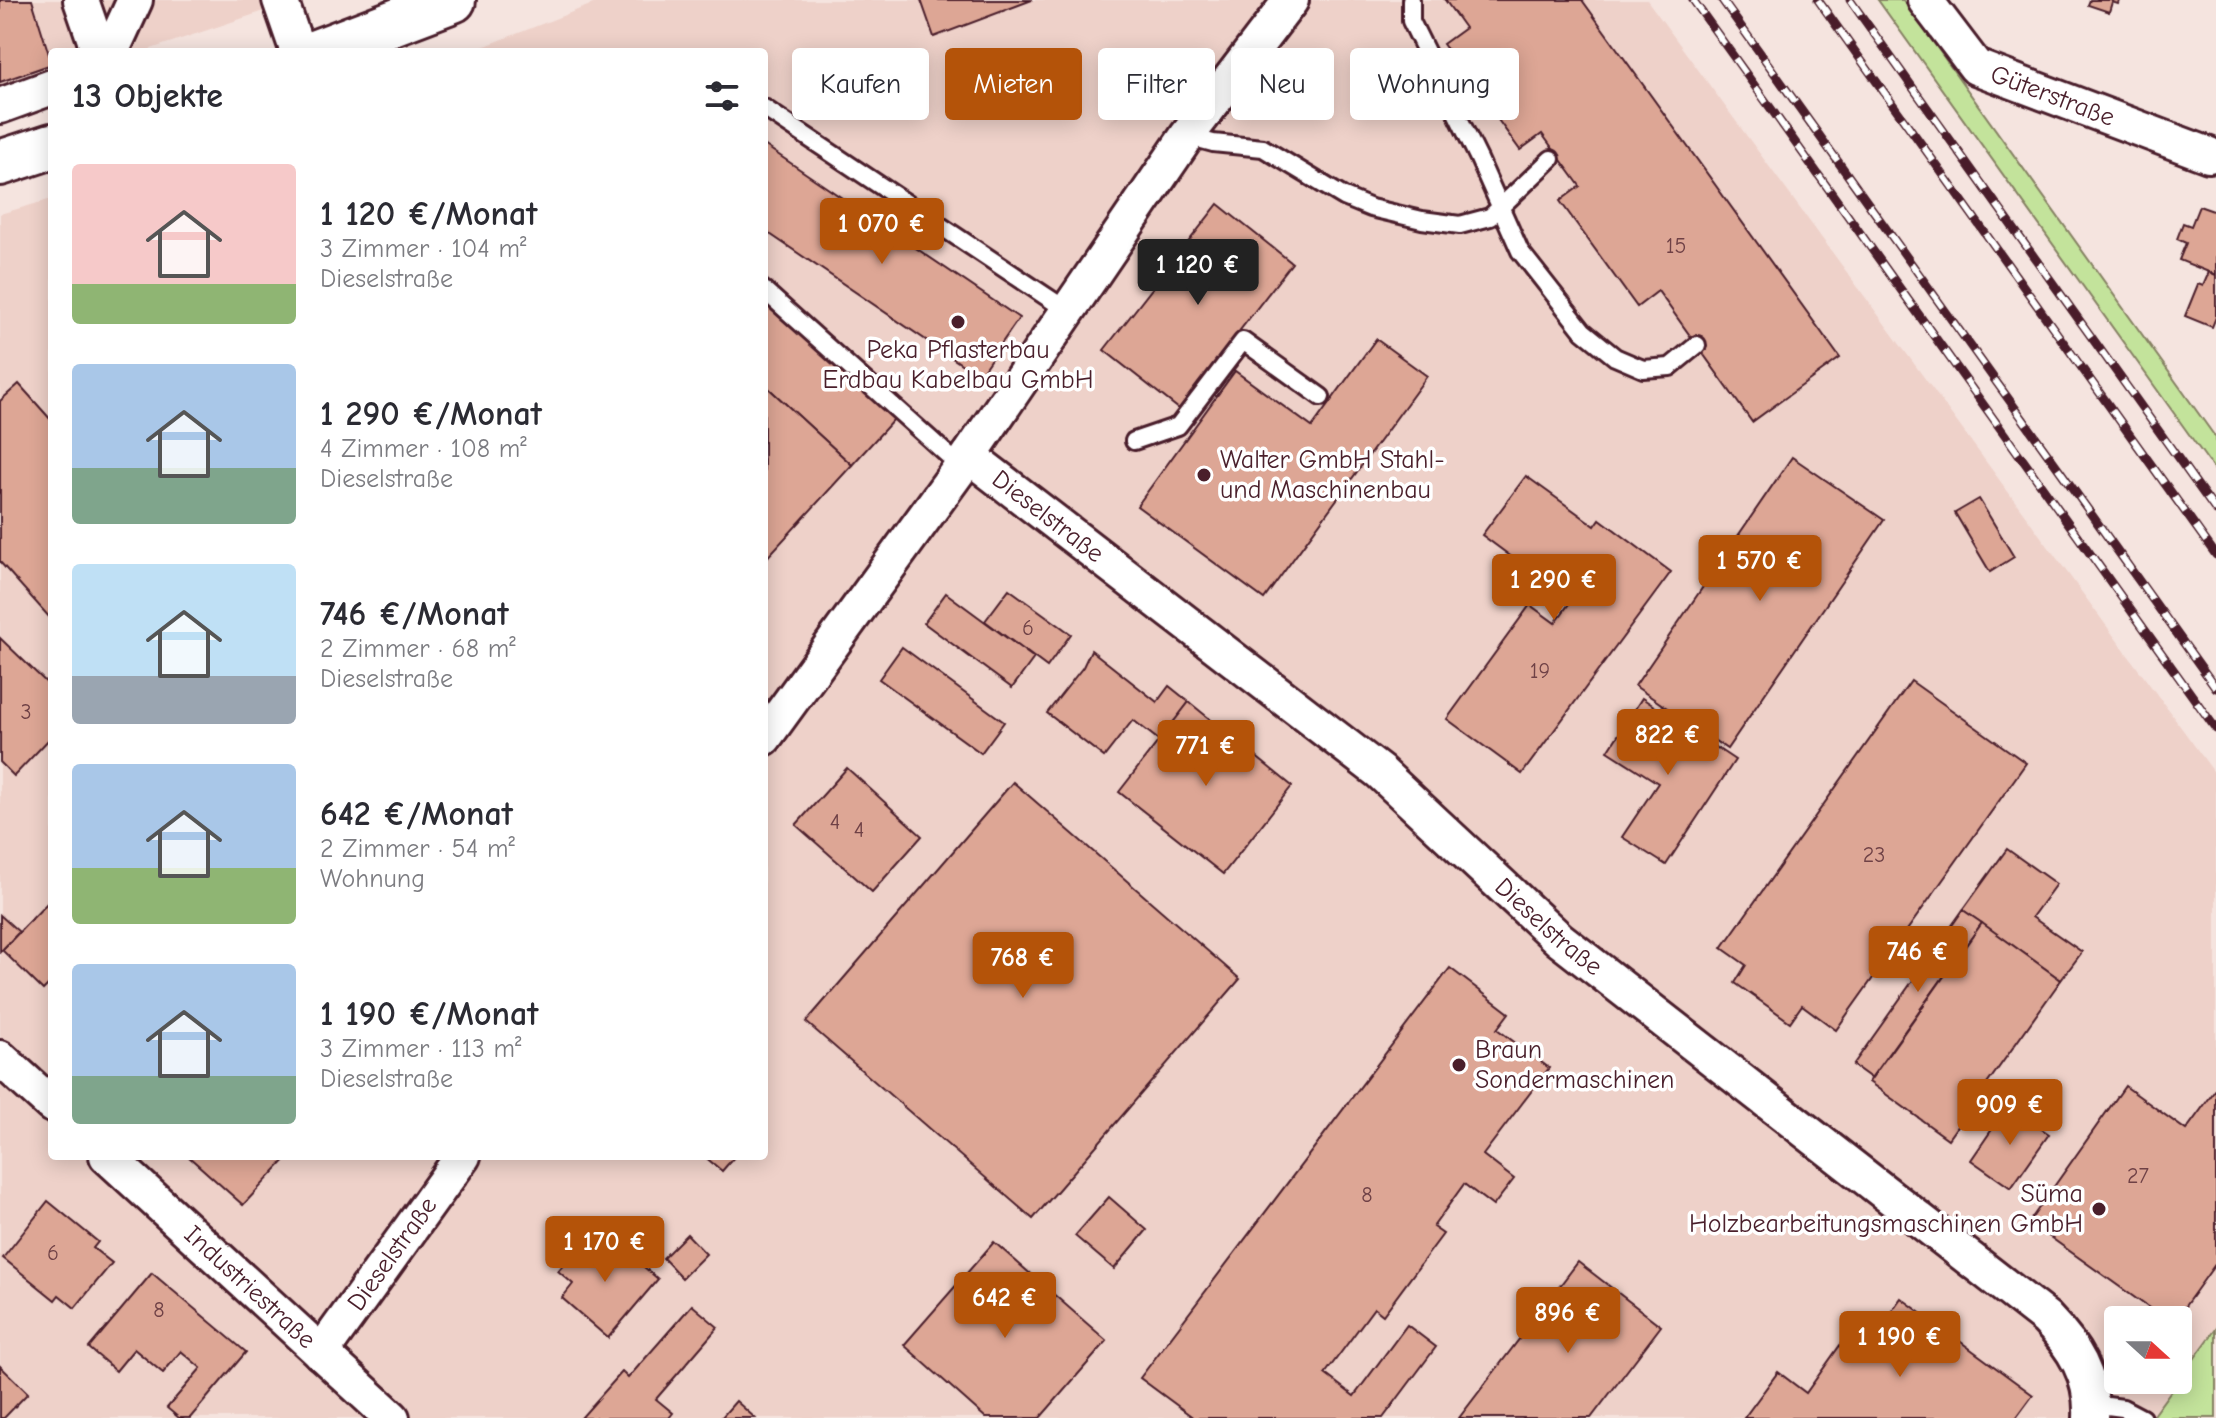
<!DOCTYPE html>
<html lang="de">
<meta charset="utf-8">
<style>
body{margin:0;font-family:"Comic Neue",sans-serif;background:#f7f7f7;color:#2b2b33;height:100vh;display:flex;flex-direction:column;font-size:30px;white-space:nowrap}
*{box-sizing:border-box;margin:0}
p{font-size:26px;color:#7c7c81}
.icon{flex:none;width:44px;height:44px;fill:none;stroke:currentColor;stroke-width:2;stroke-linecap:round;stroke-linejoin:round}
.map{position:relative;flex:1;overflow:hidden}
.sheet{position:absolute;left:48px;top:48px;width:720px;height:1112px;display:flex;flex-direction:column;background:#fff;border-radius:8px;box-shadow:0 4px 20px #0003}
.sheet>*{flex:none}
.top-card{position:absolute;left:792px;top:48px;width:760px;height:72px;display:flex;gap:16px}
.needle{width:52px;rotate:111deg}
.tools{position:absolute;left:2104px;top:1306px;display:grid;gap:16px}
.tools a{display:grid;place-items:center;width:88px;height:88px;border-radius:8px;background:#fff;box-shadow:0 4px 20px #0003;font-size:40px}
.price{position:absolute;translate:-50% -68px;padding:0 18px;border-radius:8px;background:#b45309;color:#fff;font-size:26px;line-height:52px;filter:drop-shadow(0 2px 4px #0008)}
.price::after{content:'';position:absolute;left:50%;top:48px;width:24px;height:18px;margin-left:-12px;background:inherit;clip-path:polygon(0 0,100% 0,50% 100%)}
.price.current{background:#222;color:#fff}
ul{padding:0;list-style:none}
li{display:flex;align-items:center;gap:24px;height:200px;padding:0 24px}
li span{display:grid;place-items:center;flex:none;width:224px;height:160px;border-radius:8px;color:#555}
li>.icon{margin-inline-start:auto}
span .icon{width:96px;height:96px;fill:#fffc;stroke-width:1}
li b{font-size:34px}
h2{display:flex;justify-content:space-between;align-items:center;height:96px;padding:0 24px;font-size:34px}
.chip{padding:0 28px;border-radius:8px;background:#fff;box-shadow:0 4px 20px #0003;font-size:28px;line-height:72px}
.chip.current{background:#b45309;color:#fff}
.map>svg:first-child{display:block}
</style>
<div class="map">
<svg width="2216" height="1418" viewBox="0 0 2216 1418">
<rect width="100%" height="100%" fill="#f5e4df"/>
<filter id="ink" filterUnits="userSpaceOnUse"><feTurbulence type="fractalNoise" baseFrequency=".0125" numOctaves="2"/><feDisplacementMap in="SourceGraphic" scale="16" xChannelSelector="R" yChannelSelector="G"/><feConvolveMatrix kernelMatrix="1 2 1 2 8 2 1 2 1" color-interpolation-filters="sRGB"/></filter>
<g filter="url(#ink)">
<g fill="#eed1c9" fill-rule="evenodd">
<polygon points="0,0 297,0 142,52 52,52 52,82 0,100"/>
<path d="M 603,0 L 1647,0 L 2216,775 L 2216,1329 L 2151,1418 L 0,1418 L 0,214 L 52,199 L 52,1156 L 764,1156 L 764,52 L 470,52 ZM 2118,1320 L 2178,1320 L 2178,1380 L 2118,1380 Z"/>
</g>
<g fill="#c3e39b" stroke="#868163" stroke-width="2">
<polygon points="1878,0 1903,0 2216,438 2216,472"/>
<polygon points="2216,1329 2216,1418 2151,1418"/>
</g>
<g fill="#dda695" stroke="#4a1f2b" stroke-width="2">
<polygon points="0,0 32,0 52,64 0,82"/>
<polygon points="921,0 1032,0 934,37"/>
<polygon points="1445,0 1582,0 1840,358 1752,422 1658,291 1637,307 1560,201 1580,186 1542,134 1520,150 1443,44 1465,28"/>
<polygon points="2090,0 2119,0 2118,4 2112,2 2109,12 2088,5"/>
<polygon points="764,145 1019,318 979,376 764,230"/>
<polygon points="1218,204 1292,263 1179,409 1104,350"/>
<polygon points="2199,206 2216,212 2216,275 2179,260 2186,243 2177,239 2183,223 2191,226"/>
<polygon points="2209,272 2216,275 2216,317 2212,327 2185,316 2198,284 2203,286"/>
<polygon points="764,277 905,407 852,465 764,384"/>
<polygon points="1376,339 1427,376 1264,599 1137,506 1235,371 1312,427"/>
<polygon points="19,384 52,421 50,618 0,562 0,401"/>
<polygon points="764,384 852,465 764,561"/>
<polygon points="1792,457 1884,520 1727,749 1635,686"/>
<polygon points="1526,476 1595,526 1600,519 1671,572 1522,774 1447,719 1530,605 1555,623 1571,601 1482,535"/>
<polygon points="1979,499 2014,557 1990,572 1955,513"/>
<polygon points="1009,589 1071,634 1047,667 985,621"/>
<polygon points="946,593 1034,658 1012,688 924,623"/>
<polygon points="0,638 52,688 52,736 14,776 0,762"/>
<polygon points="902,647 1004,722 981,753 879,679"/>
<polygon points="1091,650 1157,702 1169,686 1189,702 1160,741 1133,720 1104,757 1047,713 1083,667"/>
<polygon points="1911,681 2026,763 1836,1030 1802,1005 1790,1022 1735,983 1746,965 1722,948"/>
<polygon points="1642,698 1735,760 1666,865 1622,837 1658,783 1608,751"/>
<polygon points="1189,702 1292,786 1223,874 1119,792"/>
<polygon points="847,768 922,836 872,892 796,825"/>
<polygon points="1013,782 1240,979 1033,1219 806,1022"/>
<polygon points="2007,849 2056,884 2032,917 2082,952 2061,980 1963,910"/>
<polygon points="52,898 52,981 43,990 2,950"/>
<polygon points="1963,910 1982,923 1871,1078 1853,1065"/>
<polygon points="0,915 19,932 0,952"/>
<polygon points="1982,923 2061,980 1948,1139 1869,1082"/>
<polygon points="1450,968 1509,1013 1497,1029 1549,1068 1483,1155 1514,1179 1493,1206 1464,1184 1433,1227 1443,1234 1383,1315 1374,1308 1325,1374 1354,1396 1407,1325 1436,1347 1383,1418 1194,1418 1140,1378"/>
<polygon points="2125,1086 2186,1130 2216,1089 2216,1263 2175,1320 2166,1320 2029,1222"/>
<polygon points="2008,1106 2049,1134 2011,1188 1971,1160"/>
<polygon points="188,1156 289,1156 243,1205"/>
<polygon points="704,1156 735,1156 722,1171"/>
<polygon points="1109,1197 1147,1230 1114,1269 1075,1236"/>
<polygon points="48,1201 98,1242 93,1248 112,1263 75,1308 59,1295 55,1300 3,1258"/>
<polygon points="591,1233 616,1255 622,1248 658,1279 608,1338 562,1298 573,1284 558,1271"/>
<polygon points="687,1234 706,1254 682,1278 663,1258"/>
<polygon points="994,1242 1107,1341 1040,1418 986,1418 904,1345"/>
<polygon points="1578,1262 1661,1326 1591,1418 1459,1418"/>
<polygon points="152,1273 246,1352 190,1418 179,1418 167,1408 201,1368 181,1351 163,1373 134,1349 116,1371 89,1348"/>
<polygon points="1901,1298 2033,1395 2016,1418 1744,1418 1778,1372 1806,1393 1843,1341 1861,1354"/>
<polygon points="692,1305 718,1327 656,1399 673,1413 669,1418 581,1418 622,1372 628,1378"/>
<polygon points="0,1366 28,1393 4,1418 0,1418"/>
<polygon points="736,1401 755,1418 721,1418"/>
</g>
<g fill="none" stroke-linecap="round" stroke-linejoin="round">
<g stroke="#4a1f2b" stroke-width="22">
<g id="service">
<polyline points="1411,0 1411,21 1479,159 1520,251 1583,331 1615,357 1643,369 1670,367 1697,345"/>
<polyline points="764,108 1068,311"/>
<polyline points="1187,136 1213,143 1263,148 1344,197 1371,208 1422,220 1460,225 1490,217 1551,159"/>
<polyline points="764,290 960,466"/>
<polyline points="1134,441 1178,426 1243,341 1321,397"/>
<polyline points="2092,1404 2123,1408 2142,1418"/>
</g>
</g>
<g stroke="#4a1f2b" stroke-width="40">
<g id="minor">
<polyline points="81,0 99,52"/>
<polyline points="280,0 298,52"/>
<path id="s1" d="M 1925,0 L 1976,67 L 2209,155"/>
<polyline points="111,52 135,0"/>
<polyline points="0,106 52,87"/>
<polyline points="969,456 1187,136 1291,0"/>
<path id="s2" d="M 764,738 L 969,456 L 1380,772 L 1559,939 L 2046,1318 C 2074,1347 2093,1376 2091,1418"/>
<polyline points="0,1058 52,1105"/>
<path id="s3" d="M 107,1156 L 392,1418"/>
<path id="s4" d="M 321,1353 L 463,1156"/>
</g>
</g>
<g stroke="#4a1f2b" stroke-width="50">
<g id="secondary">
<polyline points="316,52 453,0"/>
<polyline points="0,163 52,146"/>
</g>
</g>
<use href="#service" stroke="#fff" stroke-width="16"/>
<use href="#minor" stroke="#fff" stroke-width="34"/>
<use href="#secondary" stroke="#fff" stroke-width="44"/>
<g stroke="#4a1f2b" stroke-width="9">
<g id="rail">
<polyline points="1693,0 2216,729"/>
<polyline points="1722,0 2216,688"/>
<polyline points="1818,0 2216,555"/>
<polyline points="1850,0 2216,511"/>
</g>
</g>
<use href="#rail" stroke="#fff" stroke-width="6" stroke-dasharray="18" stroke-linecap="butt"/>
</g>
</g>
<g fill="#4a1f2b" stroke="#fff" stroke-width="3">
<circle cx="958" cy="322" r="8"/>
<circle cx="1204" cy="475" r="8"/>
<circle cx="1459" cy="1065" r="8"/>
<circle cx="2099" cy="1209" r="8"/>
</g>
<g text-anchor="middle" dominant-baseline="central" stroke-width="7" stroke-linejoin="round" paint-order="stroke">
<g font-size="22" fill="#6f4146">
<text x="1676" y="246">15</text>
<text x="1028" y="628">6</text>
<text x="1540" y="671">19</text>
<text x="26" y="712">3</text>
<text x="835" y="822">4</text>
<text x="859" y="830">4</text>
<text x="1874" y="855">23</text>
<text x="2138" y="1176">27</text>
<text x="1367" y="1195">8</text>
<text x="53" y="1253">6</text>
<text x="159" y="1310">8</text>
</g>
<g font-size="26" fill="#4a1f2b" stroke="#fff">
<text stroke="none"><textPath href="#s1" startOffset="166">Güterstraße</textPath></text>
<text stroke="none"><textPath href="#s2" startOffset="448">Dieselstraße</textPath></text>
<text stroke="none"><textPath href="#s2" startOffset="1096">Dieselstraße</textPath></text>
<text stroke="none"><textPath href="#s4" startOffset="122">Dieselstraße</textPath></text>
<text stroke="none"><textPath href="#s3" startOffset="194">Industriestraße</textPath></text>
</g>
<g font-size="26" fill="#4a1f2b" stroke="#fff" text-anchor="start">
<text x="958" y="350" text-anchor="middle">Peka Pflasterbau<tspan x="958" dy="30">Erdbau Kabelbau GmbH</tspan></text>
<text x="1220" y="460">Walter GmbH Stahl-<tspan x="1220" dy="30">und Maschinenbau</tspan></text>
<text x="1475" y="1050">Braun<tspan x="1475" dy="30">Sondermaschinen</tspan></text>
<text x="2083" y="1194" text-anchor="end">Süma<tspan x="2083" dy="30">Holzbearbeitungsmaschinen GmbH</tspan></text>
</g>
</g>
</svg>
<div class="tools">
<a><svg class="needle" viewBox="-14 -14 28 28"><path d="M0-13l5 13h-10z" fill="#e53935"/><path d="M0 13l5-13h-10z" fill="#7c7c81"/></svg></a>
</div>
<b class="price" style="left:882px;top:266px">1 070 €</b>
<b class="price current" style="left:1198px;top:307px">1 120 €</b>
<b class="price" style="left:1760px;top:603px">1 570 €</b>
<b class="price" style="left:1554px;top:622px">1 290 €</b>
<b class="price" style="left:1668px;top:777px">822 €</b>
<b class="price" style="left:1206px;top:788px">771 €</b>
<b class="price" style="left:1918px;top:994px">746 €</b>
<b class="price" style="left:1023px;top:1000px">768 €</b>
<b class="price" style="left:2010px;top:1147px">909 €</b>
<b class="price" style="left:605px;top:1284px">1 170 €</b>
<b class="price" style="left:1005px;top:1340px">642 €</b>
<b class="price" style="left:1568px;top:1355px">896 €</b>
<b class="price" style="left:1900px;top:1379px">1 190 €</b>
<div class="top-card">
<a class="chip">Kaufen</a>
<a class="chip current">Mieten</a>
<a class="chip">Filter</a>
<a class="chip">Neu</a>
<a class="chip">Wohnung</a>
</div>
<section class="sheet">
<h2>13 Objekte<svg class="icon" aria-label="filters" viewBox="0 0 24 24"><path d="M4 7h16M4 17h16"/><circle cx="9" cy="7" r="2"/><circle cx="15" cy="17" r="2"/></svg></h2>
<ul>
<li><span style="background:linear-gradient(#f6c9c9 75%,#8fb573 0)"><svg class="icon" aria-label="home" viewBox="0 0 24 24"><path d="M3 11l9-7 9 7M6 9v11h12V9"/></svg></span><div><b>1 120 €/Monat</b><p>3 Zimmer · 104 m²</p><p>Dieselstraße</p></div></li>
<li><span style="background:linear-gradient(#a9c7e8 65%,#7fa58c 0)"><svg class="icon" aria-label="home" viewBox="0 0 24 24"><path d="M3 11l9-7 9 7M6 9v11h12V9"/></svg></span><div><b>1 290 €/Monat</b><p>4 Zimmer · 108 m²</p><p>Dieselstraße</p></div></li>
<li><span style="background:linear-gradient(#bfe0f5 70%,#9aa5b1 0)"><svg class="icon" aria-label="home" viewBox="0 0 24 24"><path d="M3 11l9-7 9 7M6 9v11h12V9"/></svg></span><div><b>746 €/Monat</b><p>2 Zimmer · 68 m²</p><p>Dieselstraße</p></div></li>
<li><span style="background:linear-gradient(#a9c7e8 65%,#8fb573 0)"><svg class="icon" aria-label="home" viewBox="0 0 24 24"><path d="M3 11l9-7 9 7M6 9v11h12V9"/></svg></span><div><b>642 €/Monat</b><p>2 Zimmer · 54 m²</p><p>Wohnung</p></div></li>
<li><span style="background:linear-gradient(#a9c7e8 70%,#7fa58c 0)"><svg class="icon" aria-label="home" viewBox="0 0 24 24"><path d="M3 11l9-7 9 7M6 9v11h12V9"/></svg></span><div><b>1 190 €/Monat</b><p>3 Zimmer · 113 m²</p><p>Dieselstraße</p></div></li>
</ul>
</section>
</div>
